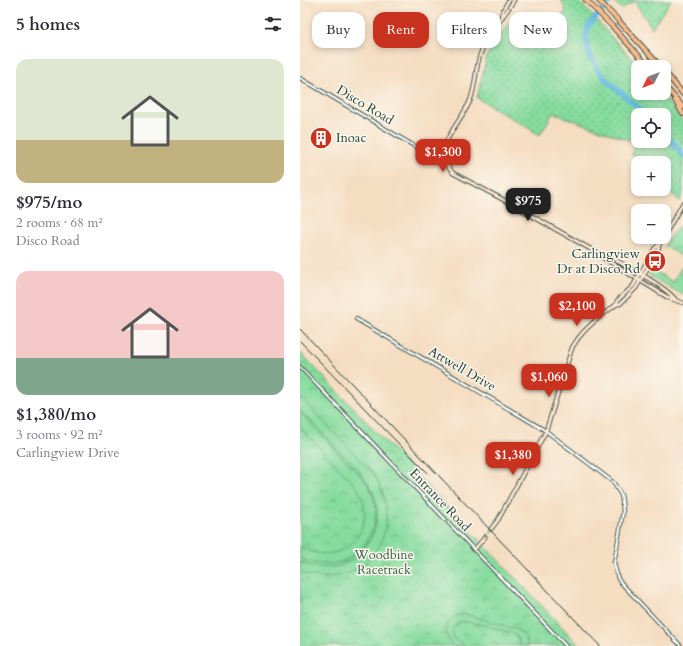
<!DOCTYPE html>
<meta charset="utf-8">
<style>
body{margin:0;font-family:Cardo,serif;background:#f7f7f7;color:#2b2b33;height:100vh;display:flex;flex-direction:column;font-size:15px;white-space:nowrap}
*{box-sizing:border-box;margin:0}
p{font-size:13px;color:#7c7c81}
.icon{flex:none;width:22px;height:22px;fill:none;stroke:currentColor;stroke-width:2;stroke-linecap:round;stroke-linejoin:round}
.map{position:relative;flex:1;overflow:hidden}
.details{display:flex;flex-direction:column;background:#fff;width:300px}
.details>*{flex:none}
.top-card{position:absolute;left:12px;top:12px;width:311px;height:36px;display:flex;gap:8px}
.needle{width:26px;rotate:228deg}
.fabs{position:absolute;left:331px;top:60px;display:grid;gap:8px}
.fabs a{display:grid;place-items:center;width:40px;height:40px;border-radius:8px;background:#fff;box-shadow:0 2px 6px #0003;font-size:20px}
.price{position:absolute;translate:-50% -34px;padding:0 9px;border-radius:8px;background:#c8321e;color:#fff;font-size:13px;line-height:26px;filter:drop-shadow(0 1px 2px #0008)}
.price::after{content:'';position:absolute;left:50%;top:24px;width:12px;height:9px;margin-left:-6px;background:inherit;clip-path:polygon(0 0,100% 0,50% 100%)}
.price.active{background:#222;color:#fff}
ul{padding:0;list-style:none}
li{display:grid;align-content:center;gap:8px;height:212px;padding:0 16px}
li span{display:grid;place-items:center;height:124px;border-radius:12px;color:#555}
li>.icon{margin-inline-start:auto}
span .icon{width:72px;height:72px;fill:#fffc;stroke-width:1}
li b{font-size:17px}
h2{display:flex;justify-content:space-between;align-items:center;height:48px;padding:0 16px;font-size:17px}
.chip{padding:0 14px;border-radius:12px;background:#fff;box-shadow:0 2px 6px #0003;font-size:14px;line-height:36px}
.chip.active{background:#c8321e;color:#fff}
main{display:flex;flex:1;min-height:0}
.map>svg:first-child{display:block}
</style>
<main>
<section class="details">
<h2>5 homes<svg class="icon" aria-label="filters" viewBox="0 0 24 24"><path d="M4 7h16M4 17h16"/><circle cx="9" cy="7" r="2"/><circle cx="15" cy="17" r="2"/></svg></h2>
<ul>
<li><span style="background:linear-gradient(#dfe7d0 65%,#c2b280 0)"><svg class="icon" aria-label="home" viewBox="0 0 24 24"><path d="M3 11l9-7 9 7M6 9v11h12V9"/></svg></span><div><b>$975/mo</b><p>2 rooms · 68 m²</p><p>Disco Road</p></div></li>
<li><span style="background:linear-gradient(#f6c9c9 70%,#7fa58c 0)"><svg class="icon" aria-label="home" viewBox="0 0 24 24"><path d="M3 11l9-7 9 7M6 9v11h12V9"/></svg></span><div><b>$1,380/mo</b><p>3 rooms · 92 m²</p><p>Carlingview Drive</p></div></li>
</ul>
</section>
<div class="map">
<svg width="383" height="646" viewBox="0 0 383 646">
<defs>
<pattern id="grass-dots" width="8" height="8" patternUnits="userSpaceOnUse"><rect width="8" height="8" fill="#86dc9f"/><path d="M2 2h.1M6 6h.1" fill="none" stroke="#6db482" stroke-width="1.8" stroke-linecap="round"/></pattern>
<pattern id="park-crowns" width="20" height="18" patternUnits="userSpaceOnUse"><rect width="20" height="18" fill="#86dc9f"/><path d="M2 6a3 3 0 1 1 6 0M12 15a3 3 0 1 1 6 0" fill="none" stroke="#6db482"/></pattern>
</defs>
<rect width="100%" height="100%" fill="#fbf7ec"/>
<filter id="ink" filterUnits="userSpaceOnUse"><feTurbulence type="fractalNoise" baseFrequency=".025" numOctaves="2"/><feDisplacementMap in="SourceGraphic" scale="8" xChannelSelector="R" yChannelSelector="G"/><feConvolveMatrix kernelMatrix="1 2 1 2 8 2 1 2 1" color-interpolation-filters="sRGB"/></filter>
<filter id="wash" filterUnits="userSpaceOnUse"><feTurbulence type="fractalNoise" baseFrequency=".012" numOctaves="4" result="noise"/><feDisplacementMap in="SourceGraphic" scale="16" xChannelSelector="R" yChannelSelector="G"/><feGaussianBlur stdDeviation="0.9" result="paint"/><feColorMatrix in="noise" values="0 0 0 0 0 0 0 0 0 0 0 0 0 0 0 0 0 1.4 0 .05"/><feComposite in="paint" operator="in"/></filter>
<g filter="url(#wash)">
<rect width="100%" height="100%" fill="#f5ddc1"/>
<g fill="url(#grass-dots)" stroke="#528c6a" fill-rule="evenodd">
<path d="M 260,0 L 278,0 L 281,3 L 339,67 L 338,93 L 362,93 L 383,122 L 383,194 L 379,201 L 364,185 L 364,163 L 344,163 L 339,157 L 331,154 L 337,143 L 253,113 L 240,135 L 177,98 L 187,55 L 213,17 L 221,22 L 243,12 L 257,17 L 266,13 L 263,3 ZM 338,115 L 364,115 L 364,141 L 338,141 Z"/>
<polygon points="312,0 371,0 352,28 334,1 322,9"/>
</g>
<g fill="url(#park-crowns)" stroke="#528c6a">
<polygon points="383,223 383,257 365,246 370,237"/>
<polygon points="383,265 383,295 350,276 349,272 351,269 373,282"/>
<polygon points="0,352 280,646 0,646"/>
</g>
<g fill="#86dc9f" stroke="#528c6a">
<path d="M 0,397 L 73,473 C 96,509 90,559 45,574 C 30,579 14,578 0,572 L 0,562 C 17,570 40,570 55,557 C 80,537 84,504 65,479 C 57,468 47,459 38,450 C 25,436 13,423 0,410 Z"/>
<path d="M 0,413 C 15,428 30,443 44,459 C 53,468 64,477 70,489 C 83,512 73,541 52,556 C 37,567 16,566 0,558 L 0,546 C 42,572 83,527 56,486 L 0,427 Z"/>
<path d="M 165,614 L 218,630 L 225,637 L 228,646 L 220,646 C 220,642 218,638 215,635 C 209,631 167,620 161,622 C 155,624 153,628 152,633 L 155,640 L 166,646 L 153,646 C 140,633 147,615 165,614 Z"/>
</g>
<g fill="none" stroke-linecap="round" stroke-linejoin="round">
<g stroke="#65bae2" stroke-width="5.5">
<polyline points="311,0 288,26 286,38 290,58 305,79 347,115"/>
<polyline points="364,133 378,148 383,156"/>
</g>
</g>
</g>
<g filter="url(#ink)">
<g fill="none" stroke-linecap="round" stroke-linejoin="round">
<polyline stroke="#cabda5" stroke-width="3" stroke-dasharray="3 1.5" stroke-linecap="butt" points="185,537 191,529"/>
<g stroke="#3f5549" stroke-width="4.5">
<g id="street">
<polyline points="0,78 126,153 134,156 143,155"/>
<polyline points="56,319 246,431 313,482 321,495 322,501 323,512 314,563 318,579 324,586 381,646"/>
<polyline points="0,367 266,646"/>
</g>
</g>
<g stroke="#3f5549" stroke-width="5">
<g id="secondary">
<path d="M 214,0 C 203,18 187,35 180,55 C 175,70 176,86 170,101 C 163,117 150,130 144,147 L 143,155 L 145,163 L 153,173 L 202,199 L 301,255 L 305,259 L 367,297 L 383,303"/>
<polyline points="201,17 203,10 209,0"/>
<polyline points="364,236 383,203"/>
<path d="M 301,255 L 306,255 C 326,266 361,283 375,299"/>
<polyline points="317,304 317,301 333,286 355,248 359,245 363,237"/>
<path d="M 191,529 L 198,520 L 246,431 L 272,348 C 282,329 300,317 317,304 L 320,304 L 336,288 L 358,250 L 359,245"/>
<polyline points="174,550 185,537"/>
</g>
</g>
<g stroke="#3f5549" stroke-width="6">
<g id="highway">
<polyline points="286,0 312,26 349,67"/>
<polyline points="298,0 318,20 361,67"/>
<polyline points="364,71 383,94"/>
<polyline points="364,85 383,107"/>
<polyline points="375,100 383,114"/>
</g>
</g>
<use href="#street" stroke="#fff" stroke-width="2.5"/>
<use href="#secondary" stroke="#fde4d1" stroke-width="3"/>
<use href="#highway" stroke="#fabb8c" stroke-width="4"/>
<g stroke="#1f3d34" stroke-width="1">
<polyline points="0,329 300,646"/>
<polyline points="0,341 91,436 128,473"/>
</g>
</g>
</g>
<defs>
<g id="building-disc" transform="scale(1.15)"><circle r="9.5" fill="#c8321e" stroke="#fbf7ec"/><path d="M-4-6H4V6H1V3H-1V6H-4ZM-2.5-4.3h1.7v1.8h-1.7ZM.8-4.3h1.7v1.8H.8ZM-2.5-1h1.7V.8h-1.7ZM.8-1h1.7V.8H.8Z" fill="#fff"/></g>
<g id="bus-disc" transform="scale(1.15)"><circle r="9.5" fill="#c8321e" stroke="#fbf7ec"/><path d="M-5-6H5V4H4V6H2V4H-2V6H-4V4H-5ZM-3.5-4V0h7V-4ZM-3.5 1.2v1.5H-2V1.2ZM2 1.2v1.5H3.5V1.2Z" fill="#fff"/></g>
</defs>
<g fill-rule="evenodd">
<use href="#building-disc" x="21" y="138"/>
<use href="#bus-disc" x="355" y="261"/>
</g>
<g text-anchor="middle" dominant-baseline="central" stroke-width="3" stroke-linejoin="round" paint-order="stroke">
<g font-size="13" fill="#1f3d34" stroke="#fbf7ec">
<text transform="translate(65 105) rotate(31)">Disco Road</text>
<text transform="translate(162 369) rotate(30)">Attwell Drive</text>
<text transform="translate(140 500) rotate(46)">Entrance Road</text>
</g>
<g font-size="13" fill="#1f3d34" stroke="#fbf7ec" text-anchor="start">
<text x="36" y="138">Inoac</text>
<text x="340" y="254" text-anchor="end">Carlingview<tspan x="340" dy="15">Dr at Disco Rd</tspan></text>
</g>
<g font-size="13" fill="#345d49" stroke="#fbf7ec">
<text x="84" y="555">Woodbine<tspan x="84" dy="15">Racetrack</tspan></text>
</g>
</g>
</svg>
<div class="fabs">
<a><svg class="needle" viewBox="-14 -14 28 28"><path d="M0-13l5 13h-10z" fill="#e53935"/><path d="M0 13l5-13h-10z" fill="#7c7c81"/></svg></a>
<a><svg class="icon" aria-label="locate" viewBox="0 0 24 24"><circle cx="12" cy="12" r="6"/><path d="M12 2v4M12 18v4M2 12h4M18 12h4"/></svg></a>
<a>+</a>
<a>−</a>
</div>
<b class="price" style="left:143px;top:173px">$1,300</b>
<b class="price active" style="left:228px;top:222px">$975</b>
<b class="price" style="left:277px;top:327px">$2,100</b>
<b class="price" style="left:249px;top:398px">$1,060</b>
<b class="price" style="left:213px;top:476px">$1,380</b>
<div class="top-card">
<a class="chip">Buy</a>
<a class="chip active">Rent</a>
<a class="chip">Filters</a>
<a class="chip">New</a>
</div>
</div>
</main>
